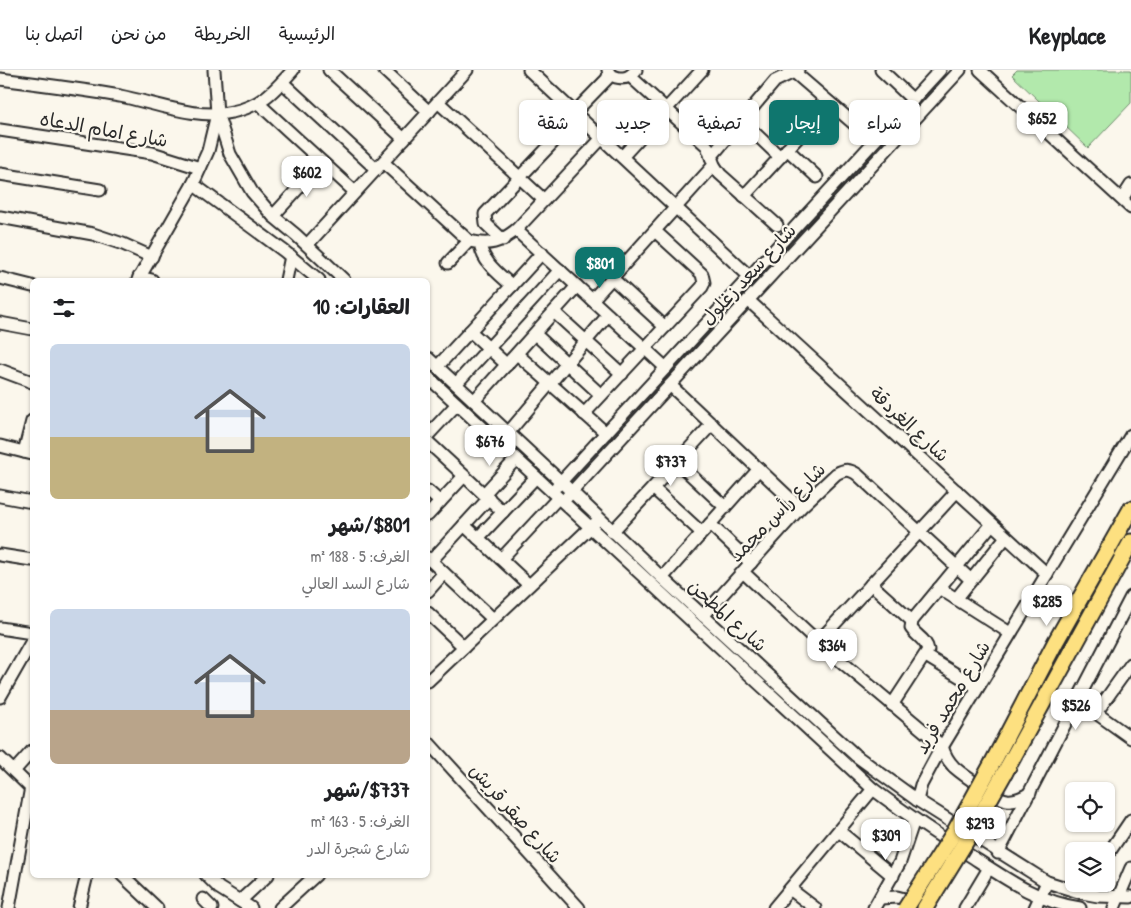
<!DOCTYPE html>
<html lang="ar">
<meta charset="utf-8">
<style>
body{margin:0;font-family:"Patrick Hand","Playpen Sans Arabic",sans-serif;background:#f2f2f2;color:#202124;direction:rtl;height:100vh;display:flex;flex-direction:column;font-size:19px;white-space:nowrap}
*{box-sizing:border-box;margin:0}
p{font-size:16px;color:#757577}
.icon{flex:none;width:28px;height:28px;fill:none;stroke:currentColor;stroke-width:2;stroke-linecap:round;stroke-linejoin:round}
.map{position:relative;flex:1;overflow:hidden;direction:ltr}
.sheet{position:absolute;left:30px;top:208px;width:400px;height:600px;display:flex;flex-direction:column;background:#fff;border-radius:8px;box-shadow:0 1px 4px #0004;direction:rtl}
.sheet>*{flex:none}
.top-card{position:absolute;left:445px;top:30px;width:475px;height:45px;direction:rtl;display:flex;gap:10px}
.tools{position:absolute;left:1065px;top:712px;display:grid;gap:10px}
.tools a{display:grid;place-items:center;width:50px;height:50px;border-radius:8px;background:#fff;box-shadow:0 1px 4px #0004;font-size:25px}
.price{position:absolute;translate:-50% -42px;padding:0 11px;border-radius:10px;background:#fff;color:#222;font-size:16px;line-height:32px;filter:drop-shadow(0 1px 2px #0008)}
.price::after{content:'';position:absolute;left:50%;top:30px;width:15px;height:11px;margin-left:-8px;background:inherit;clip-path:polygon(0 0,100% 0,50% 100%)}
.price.active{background:#0f766e;color:#fff}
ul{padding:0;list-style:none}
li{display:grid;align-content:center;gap:10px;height:265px;padding:0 20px}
li span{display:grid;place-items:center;height:155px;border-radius:8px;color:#555}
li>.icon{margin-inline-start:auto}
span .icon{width:90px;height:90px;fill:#fffc;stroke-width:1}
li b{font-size:21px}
h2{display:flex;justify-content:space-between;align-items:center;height:60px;padding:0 20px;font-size:21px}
.pill{padding:0 18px;border-radius:8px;background:#fff;box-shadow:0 1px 4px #0004;font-size:18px;line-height:45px}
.pill.active{background:#0f766e;color:#fff}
header{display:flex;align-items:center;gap:30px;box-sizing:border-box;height:70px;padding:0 25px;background:#fff;border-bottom:1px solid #e0e0e0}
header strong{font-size:24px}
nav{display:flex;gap:28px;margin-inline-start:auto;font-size:18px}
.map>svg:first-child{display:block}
</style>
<header>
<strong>Keyplace</strong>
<nav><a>الرئيسية</a><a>الخريطة</a><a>من نحن</a><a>اتصل بنا</a></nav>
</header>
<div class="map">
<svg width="1131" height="838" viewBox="0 0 1131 838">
<rect width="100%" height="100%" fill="#fbf7ec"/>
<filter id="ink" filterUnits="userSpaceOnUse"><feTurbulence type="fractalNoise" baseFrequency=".02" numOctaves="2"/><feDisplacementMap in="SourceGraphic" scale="10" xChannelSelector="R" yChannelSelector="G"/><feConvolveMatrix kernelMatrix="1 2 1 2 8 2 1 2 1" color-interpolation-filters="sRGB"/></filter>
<g filter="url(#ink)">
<polygon fill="#b2e9ac" stroke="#6e8a6c" points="1017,0 1131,0 1131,33 1088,78 1012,5"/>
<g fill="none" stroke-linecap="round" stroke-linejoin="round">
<g stroke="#2b2b2b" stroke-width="15">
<g id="minor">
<polyline points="329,0 404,69"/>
<polyline points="384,0 429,42"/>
<polyline points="529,0 750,207"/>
<polyline points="881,0 913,30"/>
<polyline points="980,0 1131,138"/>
<polyline points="794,2 859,58"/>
<path d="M 609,4 C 620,10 628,10 636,0"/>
<polyline points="631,7 707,76 714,95 720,104 777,155"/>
<path d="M 0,9 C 40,14 80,19 120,26 C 155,33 198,50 232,42 C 261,36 274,21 293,0"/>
<polyline points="282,12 376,99"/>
<polyline points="438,32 544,130"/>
<polyline points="258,33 355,122"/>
<polyline points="574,43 607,9 609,4 608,0"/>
<polyline points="218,46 230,84 252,122 273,146 296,165 344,210"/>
<polyline points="742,51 780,87"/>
<polyline points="0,60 152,83 200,98"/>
<polyline points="787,79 817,107"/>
<polyline points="622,87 702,0"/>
<polyline points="711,87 775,11 798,0"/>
<path d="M 383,92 L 469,171 C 490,176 499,173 516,160 L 602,68"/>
<polyline points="0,104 100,120"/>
<polyline points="193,114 284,181 319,210"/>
<polyline points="744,126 830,33"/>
<polyline points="1122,129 1131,115"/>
<polyline points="273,146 322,92"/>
<polyline points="0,147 93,164 123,174 152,187"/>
<polyline points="516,160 666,298"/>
<polyline points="503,170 486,154 485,144 578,46"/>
<path d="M 480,174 C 483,193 498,203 512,216"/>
<polyline points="307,175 467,0"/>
<polyline points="448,193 469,171"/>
<polyline points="139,207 152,210"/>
<polyline points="0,208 32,216"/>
<polyline points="612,208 665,257"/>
<polyline points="138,210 193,114 208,81 217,44 214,0"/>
<polyline points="286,210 291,186"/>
<polyline points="592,230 714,95"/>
<polyline points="748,230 1047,504"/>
<polyline points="554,242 622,304"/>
<polyline points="0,253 32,259"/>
<polyline points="470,261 507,295"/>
<polyline points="535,264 601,325"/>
<polyline points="517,284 606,363"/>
<polyline points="428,288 572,422 662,508 855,685 917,730 1047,812 1082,823 1098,826 1131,827"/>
<polyline points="437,297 542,183"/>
<polyline points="0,300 32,312"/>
<path d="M 428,307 L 873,719 C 906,744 939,766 974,788 C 1006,809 1041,833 1080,838"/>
<polyline points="456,314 560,200"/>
<polyline points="670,315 800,438"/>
<polyline points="474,331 577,216"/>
<polyline points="584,344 702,217 704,213 702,204 655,161"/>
<polyline points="508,363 608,245"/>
<polyline points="428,365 457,334"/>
<polyline points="428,372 503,442"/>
<polyline points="0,376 32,384"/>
<polyline points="24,382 32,351"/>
<polyline points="677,392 725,437"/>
<polyline points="557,416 940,0"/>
<polyline points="653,418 702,463"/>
<polyline points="428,421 440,432"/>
<polyline points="484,424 516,389"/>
<polyline points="0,426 32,432"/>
<polyline points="567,427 960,0"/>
<polyline points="428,445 464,406"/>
<polyline points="710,454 751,493"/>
<polyline points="464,455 529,515"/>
<polyline points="612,462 712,354"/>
<polyline points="478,468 536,407"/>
<polyline points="0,485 32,490"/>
<polyline points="428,488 493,549"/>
<polyline points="501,489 558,428"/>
<polyline points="431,491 489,428"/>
<path d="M 743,502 L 818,572 L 942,676 C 944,683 948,691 954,697 C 963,705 996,728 1007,730 C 1016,731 1023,727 1030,723"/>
<polyline points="662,508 759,399"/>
<polyline points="871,514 912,551"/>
<polyline points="939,518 1010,563"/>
<polyline points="428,521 444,503"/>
<polyline points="956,529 1006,467"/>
<polyline points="428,543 464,577"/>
<path d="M 703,546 L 800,438 L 836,404 C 845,399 850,399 858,405 L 971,510"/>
<polyline points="0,558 32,563"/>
<polyline points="818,572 957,421"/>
<polyline points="926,586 977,617"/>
<polyline points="428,611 594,454"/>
<polyline points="0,627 32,571"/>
<polyline points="1079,628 1096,643 1131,668"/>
<path d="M 892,635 L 928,580 C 926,569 917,567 911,558 L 912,551 L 992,454"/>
<polyline points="1096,643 1131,594"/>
<polyline points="428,672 579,838"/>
<polyline points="0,688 32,719"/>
<polyline points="14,701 32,681"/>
<polyline points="917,730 921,715 936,687 1131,365"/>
<polyline points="839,761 893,806"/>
<polyline points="998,783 1131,527"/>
<polyline points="1106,787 1131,750"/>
<polyline points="122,805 157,838"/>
<polyline points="206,805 219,818 251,838"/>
<polyline points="790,819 815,838"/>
<polyline points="881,828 897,827 916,832"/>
<polyline points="203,829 212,838"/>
<polyline points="240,831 268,805"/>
<polyline points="9,838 31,717"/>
<polyline points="79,838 87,805"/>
<polyline points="280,838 316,805"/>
<polyline points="774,838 873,719"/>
<polyline points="874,838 900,792 914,750"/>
<polyline points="965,838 989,798"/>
<polyline points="1035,838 1047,812"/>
<polyline points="1114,838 1131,798"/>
</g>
</g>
<g stroke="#2b2b2b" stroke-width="19">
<g id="major">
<polyline points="993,692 1056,571 1131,439"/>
<polyline points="1005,702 1131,472"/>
</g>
</g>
<use href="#minor" stroke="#fbf7ec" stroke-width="11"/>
<use href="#major" stroke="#fde080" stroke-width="15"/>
<g stroke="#2b2b2b" stroke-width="19" stroke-linecap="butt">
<g id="major-bridge">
<polyline points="906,838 955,761 993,692"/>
<polyline points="925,838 966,771 1005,702"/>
</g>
</g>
<use href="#major-bridge" stroke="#fde080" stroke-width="15"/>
</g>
</g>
<g text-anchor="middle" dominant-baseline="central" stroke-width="4.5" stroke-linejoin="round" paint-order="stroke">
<g font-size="19" fill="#2b2b2b" stroke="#fbf7ec">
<text transform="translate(104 59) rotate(10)">شارع امام الدعاه</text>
<text transform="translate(748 204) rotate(-47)">شارع سعد زغلول</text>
<text transform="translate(910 354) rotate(43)">شارع الغردقة</text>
<text transform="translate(777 442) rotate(-46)">شارع رأس محمد</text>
<text transform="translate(728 545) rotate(42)">شارع المطحن</text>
<text transform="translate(952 627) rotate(-59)">شارع محمد فريد</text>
<text transform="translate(516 743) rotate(48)">شارع صقر قريش</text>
</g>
</g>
</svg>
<div class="tools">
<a><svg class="icon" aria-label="locate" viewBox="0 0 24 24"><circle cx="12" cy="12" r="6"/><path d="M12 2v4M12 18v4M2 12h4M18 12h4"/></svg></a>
<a><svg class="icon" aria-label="layers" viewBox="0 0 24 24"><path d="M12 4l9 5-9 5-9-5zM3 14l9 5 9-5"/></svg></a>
</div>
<b class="price" style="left:1042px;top:74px">$652</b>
<b class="price" style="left:307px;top:128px">$602</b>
<b class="price active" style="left:600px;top:219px">$801</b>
<b class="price" style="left:490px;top:397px">$676</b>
<b class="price" style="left:671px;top:417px">$737</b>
<b class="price" style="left:1047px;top:557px">$285</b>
<b class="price" style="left:832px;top:601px">$364</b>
<b class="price" style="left:1076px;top:661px">$526</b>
<b class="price" style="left:980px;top:779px">$293</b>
<b class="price" style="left:886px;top:791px">$309</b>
<div class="top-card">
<a class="pill">شراء</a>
<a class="pill active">إيجار</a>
<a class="pill">تصفية</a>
<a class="pill">جديد</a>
<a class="pill">شقة</a>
</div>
<section class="sheet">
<h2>العقارات: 10<svg class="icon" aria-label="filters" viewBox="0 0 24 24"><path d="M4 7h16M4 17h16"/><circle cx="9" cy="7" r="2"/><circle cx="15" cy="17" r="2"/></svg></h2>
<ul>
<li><span style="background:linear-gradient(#c9d6e8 60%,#c2b280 0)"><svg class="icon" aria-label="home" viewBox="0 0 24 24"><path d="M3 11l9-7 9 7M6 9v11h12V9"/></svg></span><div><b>$801/شهر</b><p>الغرف: 5 · 188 m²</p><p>شارع السد العالي</p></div></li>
<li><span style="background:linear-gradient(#c9d6e8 65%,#b9a48a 0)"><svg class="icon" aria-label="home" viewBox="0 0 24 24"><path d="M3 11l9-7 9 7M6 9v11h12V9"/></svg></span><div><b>$737/شهر</b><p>الغرف: 5 · 163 m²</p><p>شارع شجرة الدر</p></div></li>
</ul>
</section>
</div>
